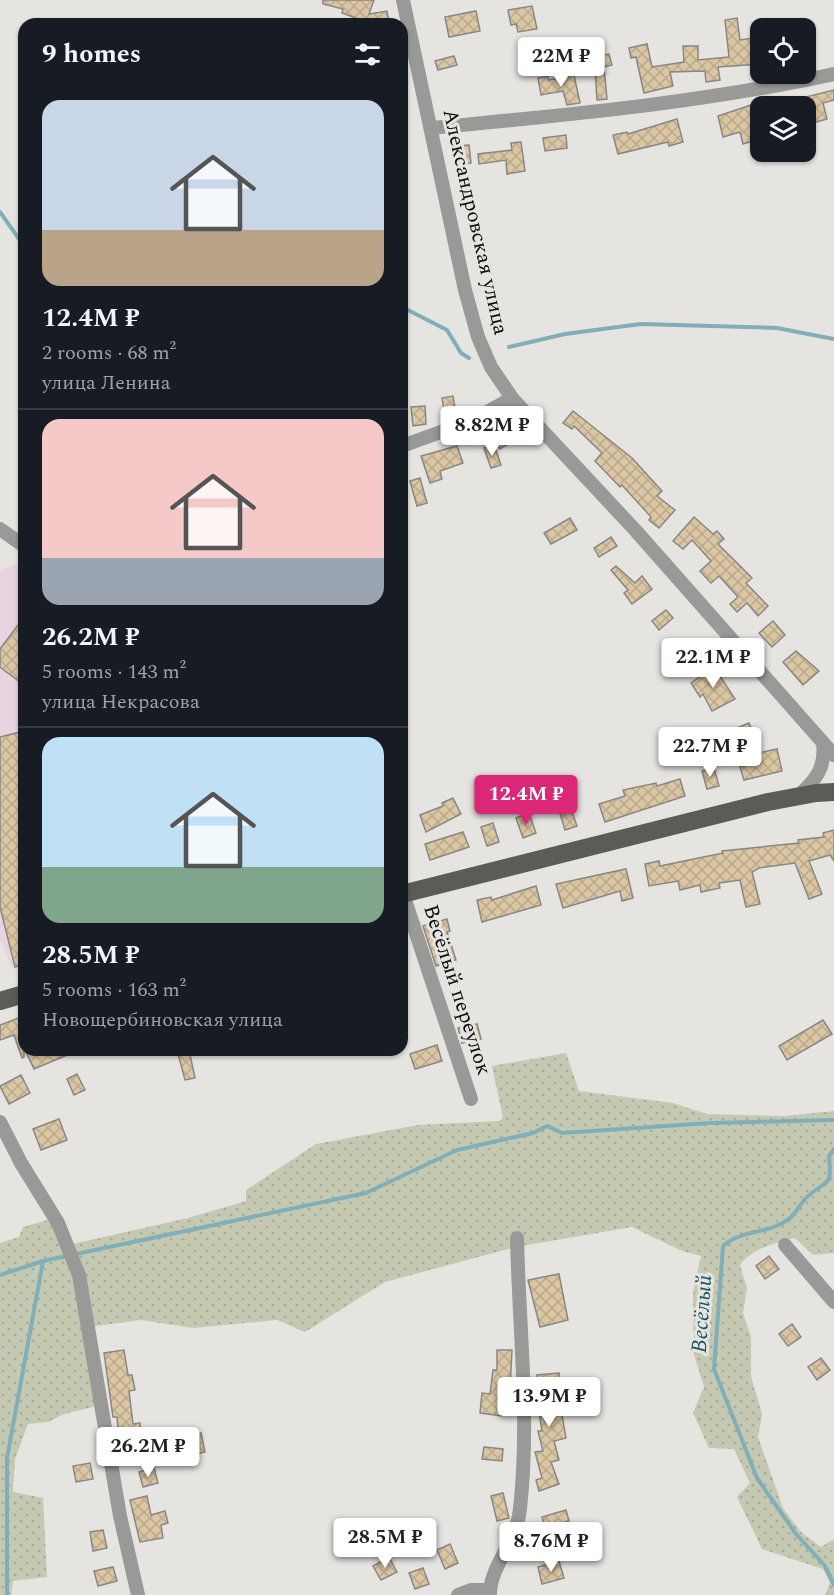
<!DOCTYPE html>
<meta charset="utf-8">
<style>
body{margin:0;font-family:Spectral,serif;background:#242831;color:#f1f3f6;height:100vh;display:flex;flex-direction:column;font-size:22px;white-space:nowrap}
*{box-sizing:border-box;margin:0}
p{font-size:20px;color:#9ea1a6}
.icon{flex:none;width:33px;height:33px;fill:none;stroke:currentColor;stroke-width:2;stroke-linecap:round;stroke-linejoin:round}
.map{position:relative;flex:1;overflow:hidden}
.drawer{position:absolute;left:18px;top:18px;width:390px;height:1038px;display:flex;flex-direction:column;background:#171b24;border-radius:18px;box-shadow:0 2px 4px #0004}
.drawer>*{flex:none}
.controls{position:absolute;left:750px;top:18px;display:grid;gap:12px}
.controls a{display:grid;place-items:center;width:66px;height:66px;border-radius:12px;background:#171b24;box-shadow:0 2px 4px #0004;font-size:30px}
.price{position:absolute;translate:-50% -51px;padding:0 14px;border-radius:6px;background:#fff;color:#222;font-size:20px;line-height:39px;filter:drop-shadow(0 2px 3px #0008)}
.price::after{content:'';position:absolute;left:50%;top:36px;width:18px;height:14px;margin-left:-9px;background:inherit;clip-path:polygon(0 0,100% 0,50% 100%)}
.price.current{background:#db2777;color:#fff}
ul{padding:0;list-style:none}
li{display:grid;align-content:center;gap:12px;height:318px;padding:0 24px}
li+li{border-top:2px solid #363941}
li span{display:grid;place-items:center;height:186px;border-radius:18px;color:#555}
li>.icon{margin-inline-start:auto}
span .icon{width:108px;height:108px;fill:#fffc;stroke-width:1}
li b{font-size:26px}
h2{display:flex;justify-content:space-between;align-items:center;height:72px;padding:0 24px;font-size:26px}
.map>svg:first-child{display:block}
</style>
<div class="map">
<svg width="834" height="1595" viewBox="0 0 834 1595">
<defs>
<pattern id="green-dots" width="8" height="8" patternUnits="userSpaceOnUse" patternTransform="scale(1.5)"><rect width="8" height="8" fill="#c5c9b1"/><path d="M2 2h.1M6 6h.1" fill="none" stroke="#a8ab97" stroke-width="1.8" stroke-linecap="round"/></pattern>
<pattern id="building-cross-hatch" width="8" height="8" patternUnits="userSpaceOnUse" patternTransform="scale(1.5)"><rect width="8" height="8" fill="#dbc6a3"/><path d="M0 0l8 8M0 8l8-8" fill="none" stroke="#bba98b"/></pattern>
</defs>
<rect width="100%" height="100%" fill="#e6e4e0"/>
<polygon fill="#e9d3e0" points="16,565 24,571 24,967 12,969 0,939 0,570"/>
<path fill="url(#green-dots)" d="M 566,1053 L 579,1091 L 673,1103 L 707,1114 L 784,1116 L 834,1111 L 834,1253 L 813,1255 L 795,1238 C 775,1243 753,1248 740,1265 L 747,1289 L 743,1313 L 751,1337 L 751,1376 L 762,1414 L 758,1437 L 783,1508 L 801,1532 L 821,1547 L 834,1539 L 834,1595 L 825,1595 L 830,1583 L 823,1569 L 762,1549 L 737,1497 L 750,1483 L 734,1449 L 709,1448 L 693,1413 L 704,1387 L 694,1355 L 693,1293 L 701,1256 L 682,1251 L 632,1227 L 516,1247 L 385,1282 L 305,1332 L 277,1320 L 193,1328 L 141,1320 L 89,1327 L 101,1405 L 64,1414 L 48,1422 L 28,1424 L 15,1459 L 13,1492 L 43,1498 L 47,1577 L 13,1581 L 11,1595 L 0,1595 L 0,1243 L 19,1237 L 23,1227 L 47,1220 L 58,1223 L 68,1245 L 188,1218 L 246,1201 L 246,1190 L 316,1144 L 418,1125 L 499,1121 L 503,1118 L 492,1066 Z"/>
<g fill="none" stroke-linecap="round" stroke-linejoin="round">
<g stroke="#80afba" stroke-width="4">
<polyline points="0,212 24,246"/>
<polyline points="402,307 447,330 461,353 469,358"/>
<polyline points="509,347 565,334 641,324 777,328 834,339"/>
<path d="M 834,1149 L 829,1156 C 832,1189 828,1178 808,1196 C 801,1202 797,1212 790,1218 C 770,1235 743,1228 723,1246 L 714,1369 L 757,1478 L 796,1534 L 825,1566 L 834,1585"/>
<polyline points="0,1275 43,1261 366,1193 457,1150 533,1133 547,1126 562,1133 710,1123 834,1120"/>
<polyline points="7,1595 7,1458 43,1261"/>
</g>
</g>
<g fill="url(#building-cross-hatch)" stroke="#898784" stroke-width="1.5">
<polygon points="323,0 374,0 369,14 387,11 389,24 372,24 342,13 343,9 323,4"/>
<polygon points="532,6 537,29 518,32 516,24 511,25 508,10"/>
<polygon points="476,11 480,31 449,37 445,17"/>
<polygon points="737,18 740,40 760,37 760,64 718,67 720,80 706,82 705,71 670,72 673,86 644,93 636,57 631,58 629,48 647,44 652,67 684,62 683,46 698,46 698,60 729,57 725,20"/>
<polygon points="609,54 612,65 604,67 607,99 597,100 595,69 591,70 588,58"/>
<polygon points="454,56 457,65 438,70 435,61"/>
<polygon points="574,75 580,103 567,105 563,91 541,95 538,78 548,76 549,80"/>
<polygon points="834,90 834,100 823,103 827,119 813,123 806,97"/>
<polygon points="751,105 760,139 743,144 740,132 723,137 718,116"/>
<polygon points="677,119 683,142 669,146 668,142 618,154 613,135 627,132 628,134"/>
<polygon points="566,135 567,148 545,151 543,138"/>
<polygon points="521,142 525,171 507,174 506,160 479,164 478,154 512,150 511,143"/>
<polygon points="469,145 471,163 459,165 456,146"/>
<polygon points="453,396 456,414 445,416 442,398"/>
<polygon points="425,406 426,424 413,426 411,407"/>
<polygon points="573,411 632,458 662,491 657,496 675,510 659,528 649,520 651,517 622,485 620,487 595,461 602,453 574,426 572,429 563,423"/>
<polygon points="512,429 517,439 500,449 494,439"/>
<polygon points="494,445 501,465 491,468 484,448"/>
<polygon points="457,446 463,463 440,471 442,479 430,483 421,456"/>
<polygon points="420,478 427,503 417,506 410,481"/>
<polygon points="694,517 713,534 717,531 724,539 718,544 752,578 746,583 768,606 758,616 747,603 737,612 730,604 738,597 719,576 711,583 700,571 711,561 692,540 683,549 673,541"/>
<polygon points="570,518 577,530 551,544 544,533"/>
<polygon points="611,537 617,546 599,557 594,548"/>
<polygon points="616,566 635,583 642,576 652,589 632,604 624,593 628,590 611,570"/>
<polygon points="666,610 673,618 659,630 652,621"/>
<polygon points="24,617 24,685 0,667 0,649"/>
<polygon points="773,621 785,635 772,647 759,633"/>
<polygon points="679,639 688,652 673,663 664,651"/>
<polygon points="796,651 819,671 803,685 783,662"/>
<polygon points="714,667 735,699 712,711 703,694 700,697 691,683"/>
<polygon points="749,723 753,732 724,745 720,735"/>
<polygon points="24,731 24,964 15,967 0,907 0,737"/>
<polygon points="777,749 782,771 744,780 740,767 760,762 758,753"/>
<polygon points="714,768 719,786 707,789 702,771"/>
<polygon points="680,779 685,796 605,822 599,804 625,796 623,790 656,783 657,786"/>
<polygon points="538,788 546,804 536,809 528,792"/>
<polygon points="453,798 461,814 426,832 420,815 443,806 442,803"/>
<polygon points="570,806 577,826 565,830 559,810"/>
<polygon points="529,813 536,833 523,838 516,818"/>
<polygon points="493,823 499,842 487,846 481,827"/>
<polygon points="834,830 834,861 830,855 809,861 822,894 809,899 795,863 759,868 752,872 760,904 746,907 740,880 719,883 720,888 701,892 700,885 680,890 678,881 649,886 645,864 659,861 660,866 723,853 722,851 799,843 798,840 824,837 823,833"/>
<polygon points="463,832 469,847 430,860 425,844"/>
<polygon points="626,869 633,898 622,901 620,891 563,908 556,884"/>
<polygon points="536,886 541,905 482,922 477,900 491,897 492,900"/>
<polygon points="447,919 450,931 447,932 456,960 436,966 423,926"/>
<polygon points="24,1016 24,1057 22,1058 14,1035 0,1040 0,1025"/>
<polygon points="823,1020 832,1034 787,1060 779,1046"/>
<polygon points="477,1024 481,1039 462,1043 458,1028"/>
<polygon points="437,1045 442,1061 415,1069 410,1054"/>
<polygon points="25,1050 77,1050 77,1051 34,1069"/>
<polygon points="177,1050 189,1050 195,1078 185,1080"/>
<polygon points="77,1074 85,1090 74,1095 67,1079"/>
<polygon points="21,1075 30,1093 9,1104 0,1086"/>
<polygon points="59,1119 67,1140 41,1150 33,1129"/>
<polygon points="769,1256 779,1269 765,1279 756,1266"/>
<polygon points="559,1274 568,1320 540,1327 528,1280"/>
<polygon points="792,1324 801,1337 788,1346 779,1334"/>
<polygon points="124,1350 128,1375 132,1375 135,1390 129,1391 133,1424 140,1423 141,1436 119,1438 117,1417 113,1417 104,1353"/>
<polygon points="497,1350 512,1350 510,1388 505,1387 502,1416 480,1413 482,1393 490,1394 493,1370 497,1370"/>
<polygon points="821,1358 830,1370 817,1380 808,1367"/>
<polygon points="559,1373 560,1386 557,1386 566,1438 554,1441 559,1460 551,1462 559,1484 539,1491 536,1480 542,1478 535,1452 543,1451 538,1431 542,1431 537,1400 540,1400 537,1375"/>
<polygon points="201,1433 205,1452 187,1456 183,1437"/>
<polygon points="484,1447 503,1449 502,1461 482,1459"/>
<polygon points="90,1463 93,1479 76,1482 73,1466"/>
<polygon points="154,1468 158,1483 143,1487 139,1472"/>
<polygon points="503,1493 509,1518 497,1521 491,1496"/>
<polygon points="147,1496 151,1515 165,1511 168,1523 161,1525 163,1538 140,1542 130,1500"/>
<polygon points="566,1510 569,1521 545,1527 542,1517"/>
<polygon points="103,1530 107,1548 93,1551 90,1532"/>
<polygon points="450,1544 458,1563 445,1569 437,1550"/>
<polygon points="389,1557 397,1572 381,1580 373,1566"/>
<polygon points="559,1561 564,1578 542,1584 538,1567"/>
<polygon points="113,1567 117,1581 98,1586 94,1571"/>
<polygon points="423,1568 429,1584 415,1589 409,1573"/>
</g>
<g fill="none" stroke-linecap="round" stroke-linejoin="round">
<g stroke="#999997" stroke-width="14">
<polyline points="403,0 465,290 478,337 491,367 512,398 636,531 834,755"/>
<path d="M 431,128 C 566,115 701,103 834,74"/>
<polyline points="402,446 471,421 512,398"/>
<polyline points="0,529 24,546"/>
<path d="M 799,795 C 816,780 826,767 823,743"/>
<polyline points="403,894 471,1099"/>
<polyline points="0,1122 21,1163 58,1223 79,1275 120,1516 138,1595"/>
<polyline points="785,1245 834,1302"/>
<polyline points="458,1595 471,1590 490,1590"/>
<path d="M 490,1595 C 489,1568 517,1541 520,1509 C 530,1419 519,1328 517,1238"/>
</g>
<g stroke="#5c5b58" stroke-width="18">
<polyline points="402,894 768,802 816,793 834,792"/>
<polyline points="0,1001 24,994"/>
</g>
</g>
<g text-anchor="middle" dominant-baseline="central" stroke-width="6" stroke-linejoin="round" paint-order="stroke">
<g font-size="21" fill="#0d0d0b" stroke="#e6e4e0">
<text transform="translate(475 222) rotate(77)">Александровская улица</text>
<text transform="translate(457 990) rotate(72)">Весёлый переулок</text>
</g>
<g font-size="22" font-style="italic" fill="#145763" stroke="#e6e4e0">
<text transform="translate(702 1314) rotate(-86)">Весёлый</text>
</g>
</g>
</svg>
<div class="controls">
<a><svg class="icon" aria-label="locate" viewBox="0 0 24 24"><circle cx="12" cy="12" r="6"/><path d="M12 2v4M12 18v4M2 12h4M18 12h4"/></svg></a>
<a><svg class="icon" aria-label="layers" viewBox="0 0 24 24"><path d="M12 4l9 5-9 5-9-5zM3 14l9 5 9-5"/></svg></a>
</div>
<b class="price" style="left:561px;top:88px">22M ₽</b>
<b class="price" style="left:492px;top:457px">8.82M ₽</b>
<b class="price" style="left:713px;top:689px">22.1M ₽</b>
<b class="price" style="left:710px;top:778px">22.7M ₽</b>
<b class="price current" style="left:526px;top:826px">12.4M ₽</b>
<b class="price" style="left:549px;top:1428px">13.9M ₽</b>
<b class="price" style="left:148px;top:1478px">26.2M ₽</b>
<b class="price" style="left:385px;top:1569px">28.5M ₽</b>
<b class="price" style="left:551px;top:1573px">8.76M ₽</b>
<section class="drawer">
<h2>9 homes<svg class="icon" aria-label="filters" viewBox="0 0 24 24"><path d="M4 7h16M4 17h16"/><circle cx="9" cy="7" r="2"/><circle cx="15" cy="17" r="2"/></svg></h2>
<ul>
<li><span style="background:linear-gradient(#c9d6e8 70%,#b9a48a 0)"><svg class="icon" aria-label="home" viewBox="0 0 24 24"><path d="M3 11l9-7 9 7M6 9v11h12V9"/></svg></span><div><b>12.4M ₽</b><p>2 rooms · 68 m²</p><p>улица Ленина</p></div></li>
<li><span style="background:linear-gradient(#f6c9c9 75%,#9aa5b1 0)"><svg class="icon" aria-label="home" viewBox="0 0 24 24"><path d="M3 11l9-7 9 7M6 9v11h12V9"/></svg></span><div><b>26.2M ₽</b><p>5 rooms · 143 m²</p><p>улица Некрасова</p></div></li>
<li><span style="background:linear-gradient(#bfe0f5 70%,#7fa58c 0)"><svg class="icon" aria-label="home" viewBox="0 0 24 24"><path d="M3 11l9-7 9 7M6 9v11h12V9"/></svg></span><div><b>28.5M ₽</b><p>5 rooms · 163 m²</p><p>Новощербиновская улица</p></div></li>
</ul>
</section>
</div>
